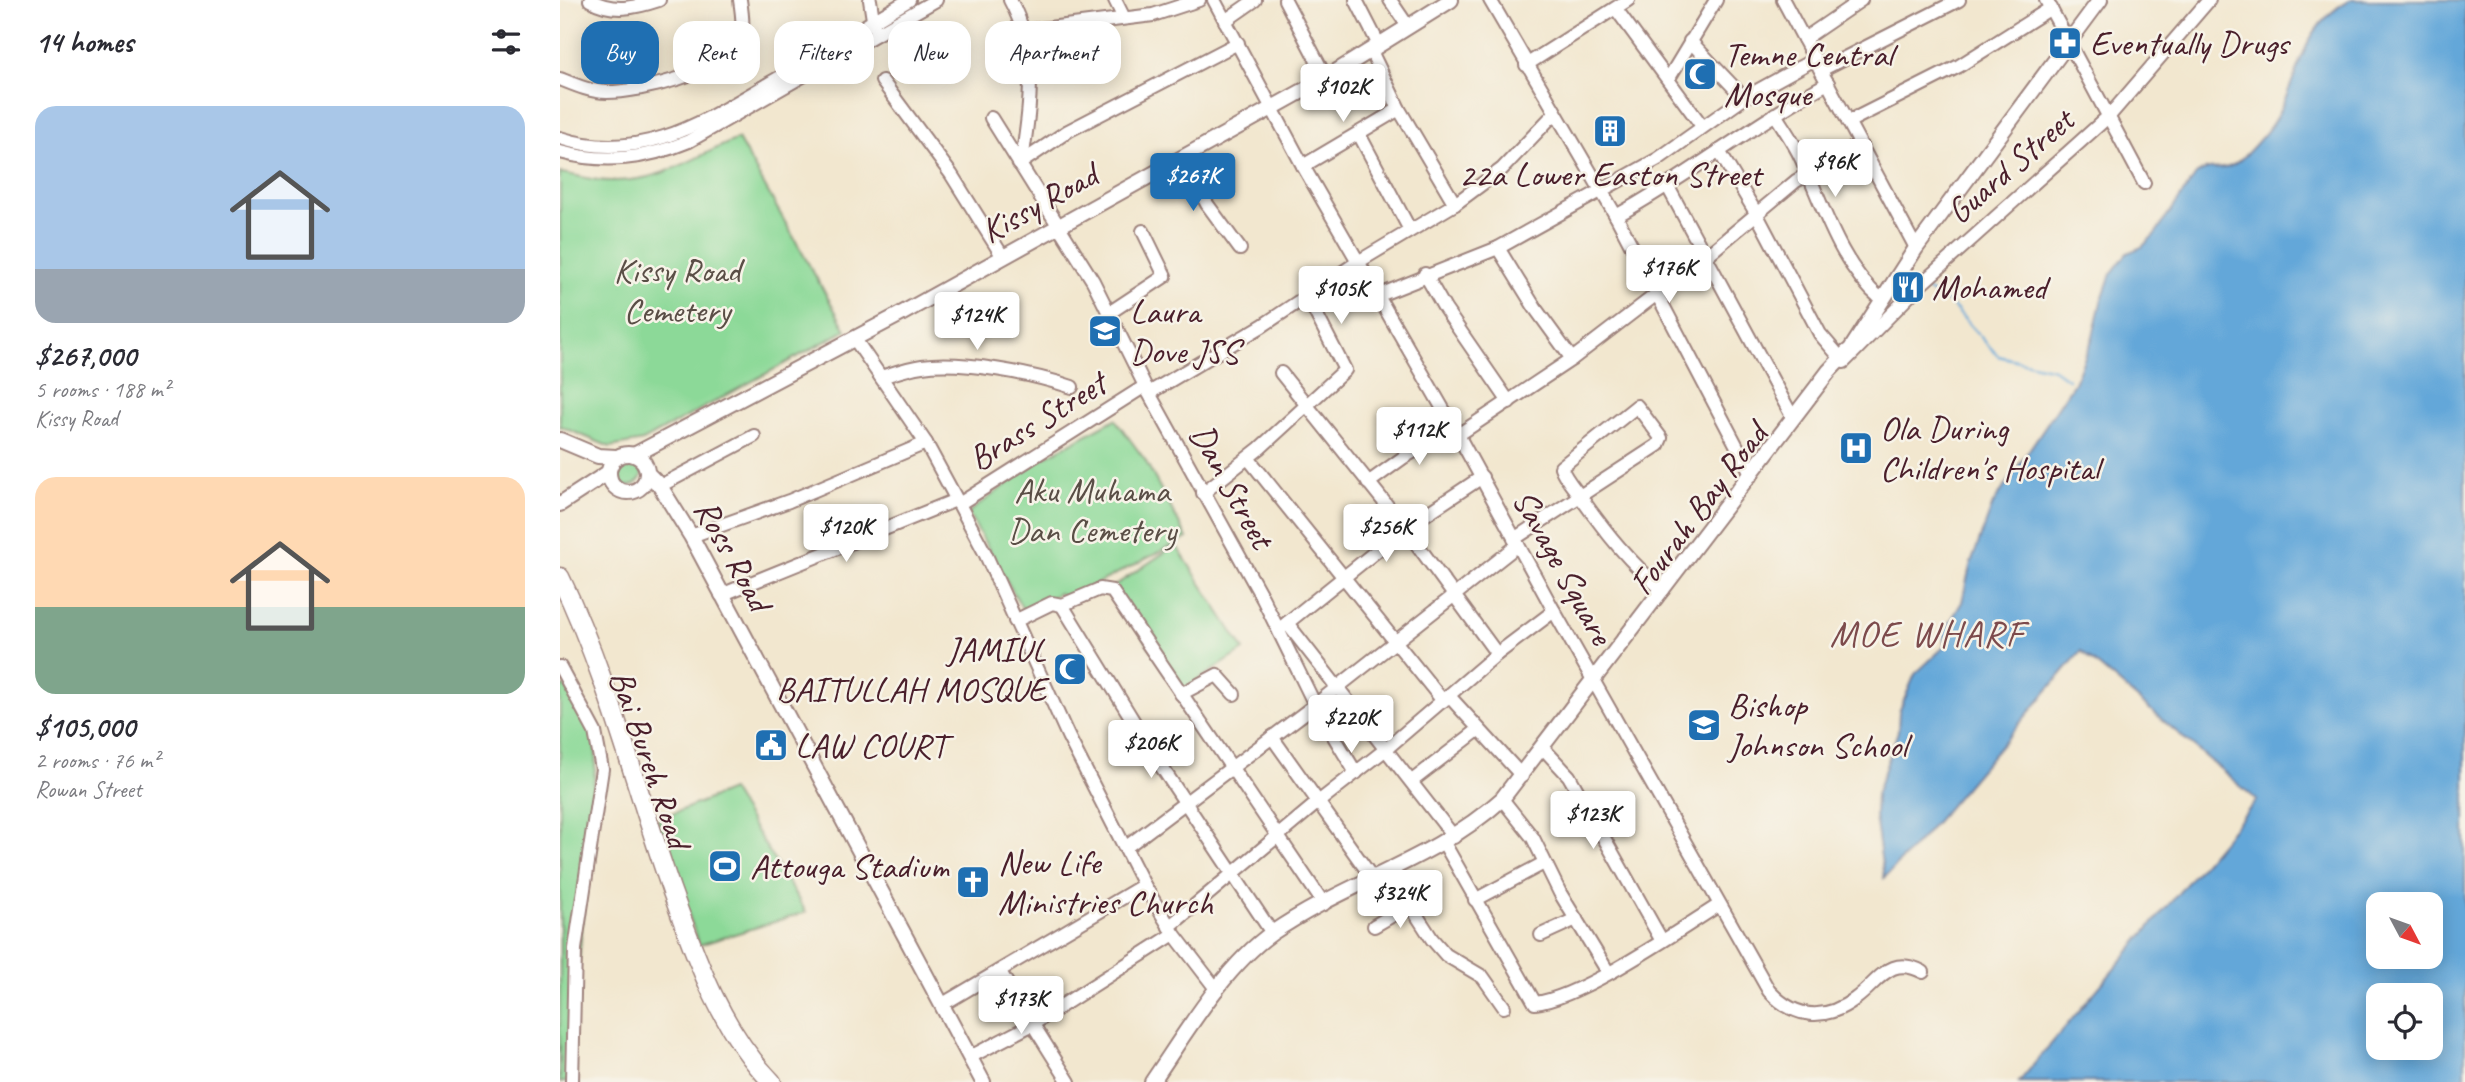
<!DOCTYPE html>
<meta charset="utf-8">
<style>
body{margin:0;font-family:Caveat,sans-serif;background:#f7f7f7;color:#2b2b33;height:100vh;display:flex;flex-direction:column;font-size:26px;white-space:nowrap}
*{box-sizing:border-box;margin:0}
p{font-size:23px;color:#7c7c81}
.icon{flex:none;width:38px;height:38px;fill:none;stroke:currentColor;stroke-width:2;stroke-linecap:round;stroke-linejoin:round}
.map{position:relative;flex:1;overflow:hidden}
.panel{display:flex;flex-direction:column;background:#fff;width:560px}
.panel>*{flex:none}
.banner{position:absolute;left:21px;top:21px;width:665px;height:63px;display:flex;gap:14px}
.needle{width:46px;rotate:131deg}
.buttons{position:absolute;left:1806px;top:892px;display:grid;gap:14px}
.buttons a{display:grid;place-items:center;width:77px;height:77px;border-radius:14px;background:#fff;box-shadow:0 4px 18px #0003;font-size:35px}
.price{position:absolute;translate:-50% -60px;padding:0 16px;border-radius:7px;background:#fff;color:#222;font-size:23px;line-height:46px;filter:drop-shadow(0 2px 4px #0008)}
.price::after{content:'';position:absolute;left:50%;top:42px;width:21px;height:16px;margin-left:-10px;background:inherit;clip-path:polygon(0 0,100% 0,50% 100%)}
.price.selected{background:#1f6fb2;color:#fff}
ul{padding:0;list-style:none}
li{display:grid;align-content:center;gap:14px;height:371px;padding:0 35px}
li span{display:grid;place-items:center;height:217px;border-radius:21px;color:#555}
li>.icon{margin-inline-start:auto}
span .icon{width:126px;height:126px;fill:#fffc;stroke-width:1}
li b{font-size:30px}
h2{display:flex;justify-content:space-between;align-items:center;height:84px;padding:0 35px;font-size:30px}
.tag{padding:0 24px;border-radius:21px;background:#fff;box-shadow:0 4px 18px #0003;font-size:24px;line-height:63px}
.tag.selected{background:#1f6fb2;color:#fff}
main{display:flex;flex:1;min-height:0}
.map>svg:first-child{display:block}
</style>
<main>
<section class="panel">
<h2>14 homes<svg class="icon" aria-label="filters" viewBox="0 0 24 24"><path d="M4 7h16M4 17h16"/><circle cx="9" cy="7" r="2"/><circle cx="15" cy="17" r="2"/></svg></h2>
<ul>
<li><span style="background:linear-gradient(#a9c7e8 75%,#9aa5b1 0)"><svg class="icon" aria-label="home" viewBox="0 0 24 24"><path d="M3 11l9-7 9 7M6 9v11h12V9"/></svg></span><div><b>$267,000</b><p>5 rooms · 188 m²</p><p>Kissy Road</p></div></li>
<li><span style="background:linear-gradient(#ffd9b3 60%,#7fa58c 0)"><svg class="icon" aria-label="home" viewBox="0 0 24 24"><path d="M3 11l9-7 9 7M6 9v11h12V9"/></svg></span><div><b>$105,000</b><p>2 rooms · 76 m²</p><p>Rowan Street</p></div></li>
</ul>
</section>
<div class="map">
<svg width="1905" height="1082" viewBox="0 0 1905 1082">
<rect width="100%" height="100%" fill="#f7f3e8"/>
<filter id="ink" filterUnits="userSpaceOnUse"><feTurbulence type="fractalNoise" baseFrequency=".0143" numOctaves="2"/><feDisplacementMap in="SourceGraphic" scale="14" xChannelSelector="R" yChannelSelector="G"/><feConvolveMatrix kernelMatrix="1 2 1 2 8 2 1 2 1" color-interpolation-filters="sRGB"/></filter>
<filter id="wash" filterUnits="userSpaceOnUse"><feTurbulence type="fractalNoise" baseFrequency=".00686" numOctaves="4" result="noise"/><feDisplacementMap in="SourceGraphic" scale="28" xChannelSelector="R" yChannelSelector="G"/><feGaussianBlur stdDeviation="1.57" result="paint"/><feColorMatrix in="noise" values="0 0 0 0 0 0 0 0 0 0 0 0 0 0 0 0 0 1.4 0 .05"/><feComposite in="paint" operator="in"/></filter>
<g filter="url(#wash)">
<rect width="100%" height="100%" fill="#f2e7cf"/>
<g fill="#8cd998" stroke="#6b7c62" stroke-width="2">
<path d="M 178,139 L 286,330 L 83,441 L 50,447 L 0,426 L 0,173 C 19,175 35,182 54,181 C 105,181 134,156 178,139 Z"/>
<polygon points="555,419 585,460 627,538 509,598 499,593 464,611 408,513 478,461"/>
<circle cx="68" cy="472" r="14"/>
<polygon points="616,545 684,650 619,692 551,588"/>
<polygon points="5,686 33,731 36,755 9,1082 0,1082 0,688"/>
<polygon points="171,790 246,912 139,945 97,820"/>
</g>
<path fill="#64a7d9" stroke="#576382" stroke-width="2" fill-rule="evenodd" d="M 1790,0 L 1905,0 L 1905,1082 L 1459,1082 L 1697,800 L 1521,651 L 1364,836 L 1324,878 L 1315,816 L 1316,795 L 1338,731 L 1339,712 L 1355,674 L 1384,647 L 1384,632 L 1402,602 L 1410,566 L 1433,504 L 1514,383 L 1532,340 L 1541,302 L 1551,274 L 1567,253 L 1582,247 L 1595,234 L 1636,175 C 1650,164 1659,172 1671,166 C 1682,161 1694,146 1702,137 C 1741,94 1732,30 1790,0 ZM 1818,905 L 1871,905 L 1871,957 L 1818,957 ZM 1818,996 L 1871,996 L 1871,1048 L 1818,1048 Z"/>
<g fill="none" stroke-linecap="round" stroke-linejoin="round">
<polyline stroke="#64a7d9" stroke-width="2.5" points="1361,287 1390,303 1438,356 1494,369 1508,379"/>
</g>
</g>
<g filter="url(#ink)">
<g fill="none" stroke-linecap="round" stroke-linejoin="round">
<g stroke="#9e837d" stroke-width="16">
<g id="minor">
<path d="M 30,0 C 53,13 75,8 99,0"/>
<polyline points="310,0 314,26"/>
<path d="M 450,0 C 479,53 470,104 462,161"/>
<polyline points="555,0 564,18"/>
<path d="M 654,0 L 743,166 L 898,435 L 994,611 L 1209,991 C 1234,1018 1264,1022 1295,999 C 1319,982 1329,954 1363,972"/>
<polyline points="725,0 766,78"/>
<polyline points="796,0 819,45"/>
<polyline points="830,0 847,25"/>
<polyline points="930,0 1056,216 1192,475"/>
<polyline points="1223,0 1356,248"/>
<polyline points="1486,0 1584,183"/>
<polyline points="1056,9 1142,126"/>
<polyline points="665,21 695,0"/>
<polyline points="465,31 593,15 639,0"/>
<polyline points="1244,39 1301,0"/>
<polyline points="1130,41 1184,98"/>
<polyline points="811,51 839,109 895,204"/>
<polyline points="966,65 1068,0"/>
<polyline points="1261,70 1399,0"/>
<polyline points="1109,78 1156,0"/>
<path d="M 0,79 C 15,85 31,92 47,92 C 80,92 160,73 178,43 C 185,32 182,13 180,0"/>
<polyline points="322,81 391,174 443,257"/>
<path d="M 1215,114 C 1224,129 1235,144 1242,160 C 1264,208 1280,265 1322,300"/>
<polyline points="431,118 533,281 585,386 703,599 755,705 796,773"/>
<polyline points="1288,122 1399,66 1491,8"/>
<polyline points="799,134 850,230"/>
<path d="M 0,138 C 81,164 143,122 210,83 C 257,56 302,27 349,0"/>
<polyline points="1159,151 1196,213 1260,334 1284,362 1359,286 1550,115 1649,0"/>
<path d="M 0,152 C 45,164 86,159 129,141 L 376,0"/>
<polyline points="622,157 647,204 680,249"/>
<polyline points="459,164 508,131 678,43"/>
<polyline points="743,166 839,109"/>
<polyline points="1108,187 1233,418"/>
<path d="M 1056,216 C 1129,176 1194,123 1268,83"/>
<polyline points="938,248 975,308 1012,359"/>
<polyline points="865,274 885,309 949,402"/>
<polyline points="817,296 938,248 1098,159 1184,98 1255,59"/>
<polyline points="549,313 605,276 583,231"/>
<polyline points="294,338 366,443 399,504 425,553 508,736 584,885 614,934 657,990"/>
<polyline points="721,373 845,528 937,654"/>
<path d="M 321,377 C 334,373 348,368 362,366 C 402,360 474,374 512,387"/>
<polyline points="589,393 702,326 798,262 895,204 942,169 995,113"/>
<polyline points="898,435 1012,359 1145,257 1236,181 1300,144"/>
<polyline points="688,458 883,701"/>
<polyline points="808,483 844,457 894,428"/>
<polyline points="100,486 194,436"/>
<polyline points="643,493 700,448 785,370 747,296"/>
<polyline points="399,504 585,386"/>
<polyline points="131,536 229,501 366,443"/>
<path d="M 954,539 L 1098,445 L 1101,438 L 1077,406 L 1001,467 C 1005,479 1015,489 1022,499 C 1047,534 1070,563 1103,590"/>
<polyline points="161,595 396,500"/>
<polyline points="502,605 601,766 712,933"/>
<polyline points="455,621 492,603 502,605 540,589 552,591 764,904"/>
<polyline points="727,623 894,837"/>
<polyline points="722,627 845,528 922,477"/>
<polyline points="0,667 35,732 42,769 15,949 12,1082"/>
<polyline points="621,694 657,675 674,694"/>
<polyline points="889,696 962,776"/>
<polyline points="712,737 813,879"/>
<polyline points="983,748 1009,776 1102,941"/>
<polyline points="852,781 918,730"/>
<polyline points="942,799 973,838 1000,893 1048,972"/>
<path d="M 884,843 L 975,1003 C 1021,998 1118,931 1159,905"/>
<polyline points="565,848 755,705 958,545"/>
<polyline points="833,869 850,905 872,939 886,955 923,977 944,1007"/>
<polyline points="915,900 984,863"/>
<polyline points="814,926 850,905"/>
<polyline points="609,927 757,803 826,749 937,654 994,611"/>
<polyline points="981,935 1016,919"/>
<polyline points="440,972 509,1082"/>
<polyline points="383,1004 584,885"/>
<polyline points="410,1057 473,1024 614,934"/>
</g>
</g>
<g stroke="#9e837d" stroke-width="18">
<g id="major">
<polyline points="1285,358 1356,248 1540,0"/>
<polyline points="0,440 38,456 56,457"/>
<circle cx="68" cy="473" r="19"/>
<polyline points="76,454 339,315 766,78 891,0"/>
<polyline points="88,474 100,486 131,536 423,1082"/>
<polyline points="0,504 49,472"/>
<path d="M 592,1082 C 625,1034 664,967 712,933 C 786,882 875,860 942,799 L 1269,371 L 1287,352"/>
</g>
</g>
<g stroke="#9e837d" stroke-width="21">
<path id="highway" d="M 0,577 C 48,676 75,786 111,889 C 136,958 160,1029 212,1082"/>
</g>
<use href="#minor" stroke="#fff" stroke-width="12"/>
<use href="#major" stroke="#fff" stroke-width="14"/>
<use href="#highway" stroke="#fff" stroke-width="18"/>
</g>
</g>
<defs>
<g id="pharmacy-square" transform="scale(1.75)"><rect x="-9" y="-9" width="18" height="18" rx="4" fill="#1f6fb2" stroke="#f7f3e8"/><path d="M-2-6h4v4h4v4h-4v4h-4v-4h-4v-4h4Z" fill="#fff"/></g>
<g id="mosque-square" transform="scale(1.75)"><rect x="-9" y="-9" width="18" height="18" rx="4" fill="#1f6fb2" stroke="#f7f3e8"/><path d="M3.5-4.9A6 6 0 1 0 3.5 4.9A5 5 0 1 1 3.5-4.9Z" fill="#fff"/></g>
<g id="building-square" transform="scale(1.75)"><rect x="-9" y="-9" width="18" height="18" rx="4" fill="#1f6fb2" stroke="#f7f3e8"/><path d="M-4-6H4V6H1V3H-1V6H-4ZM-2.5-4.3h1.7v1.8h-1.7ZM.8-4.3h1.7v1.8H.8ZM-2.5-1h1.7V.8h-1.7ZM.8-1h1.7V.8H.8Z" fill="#fff"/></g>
<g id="restaurant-square" transform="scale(1.75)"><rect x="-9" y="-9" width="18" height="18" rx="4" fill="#1f6fb2" stroke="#f7f3e8"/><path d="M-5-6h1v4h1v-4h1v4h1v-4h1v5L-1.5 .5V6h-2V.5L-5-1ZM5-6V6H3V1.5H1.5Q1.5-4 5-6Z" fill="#fff"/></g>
<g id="school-square" transform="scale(1.75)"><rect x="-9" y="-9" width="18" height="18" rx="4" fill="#1f6fb2" stroke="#f7f3e8"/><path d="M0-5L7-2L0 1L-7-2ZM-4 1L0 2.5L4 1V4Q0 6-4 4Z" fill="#fff"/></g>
<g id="hospital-square" transform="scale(1.75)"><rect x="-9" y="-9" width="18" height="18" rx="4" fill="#1f6fb2" stroke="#f7f3e8"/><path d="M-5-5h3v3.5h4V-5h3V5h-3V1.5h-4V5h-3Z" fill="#fff"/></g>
<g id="civic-square" transform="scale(1.75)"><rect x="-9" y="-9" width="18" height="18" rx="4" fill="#1f6fb2" stroke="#f7f3e8"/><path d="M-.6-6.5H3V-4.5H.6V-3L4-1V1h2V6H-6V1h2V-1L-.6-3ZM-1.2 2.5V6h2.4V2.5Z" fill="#fff"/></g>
<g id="stadium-square" transform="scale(1.75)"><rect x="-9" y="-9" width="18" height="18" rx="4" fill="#1f6fb2" stroke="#f7f3e8"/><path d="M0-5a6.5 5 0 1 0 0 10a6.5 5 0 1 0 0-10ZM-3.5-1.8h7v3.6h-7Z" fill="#fff"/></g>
<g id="church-square" transform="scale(1.75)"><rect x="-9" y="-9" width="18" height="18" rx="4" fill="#1f6fb2" stroke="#f7f3e8"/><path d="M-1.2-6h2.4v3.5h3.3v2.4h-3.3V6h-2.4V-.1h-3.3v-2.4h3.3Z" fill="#fff"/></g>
</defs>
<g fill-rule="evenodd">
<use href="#pharmacy-square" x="1505" y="43"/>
<use href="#mosque-square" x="1140" y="74"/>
<use href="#building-square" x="1050" y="131"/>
<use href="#restaurant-square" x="1348" y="287"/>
<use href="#school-square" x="545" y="331"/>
<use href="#hospital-square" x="1296" y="448"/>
<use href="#mosque-square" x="510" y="669"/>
<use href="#school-square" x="1144" y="725"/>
<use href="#civic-square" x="211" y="745"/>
<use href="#stadium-square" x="165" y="866"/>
<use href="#church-square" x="413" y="882"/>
</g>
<g text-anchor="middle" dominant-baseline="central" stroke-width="5" stroke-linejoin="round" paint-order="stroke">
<g font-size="35" fill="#4a1f2b" stroke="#f7f3e8" text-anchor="start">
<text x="1530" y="43">Eventually Drugs</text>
<text x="1164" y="54">Temne Central<tspan x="1164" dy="40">Mosque</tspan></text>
<text x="1050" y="174" text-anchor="middle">22a Lower Easton Street</text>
<text x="1372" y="287">Mohamed</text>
<text x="570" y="311">Laura<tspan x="570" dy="40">Dove JSS</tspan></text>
<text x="1320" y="428">Ola During<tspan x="1320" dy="40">Children's Hospital</tspan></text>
<text x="486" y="649" text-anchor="end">JAMIUL<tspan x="486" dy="40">BAITULLAH MOSQUE</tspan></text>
<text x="1168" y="705">Bishop<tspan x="1168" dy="40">Johnson School</tspan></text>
<text x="235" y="745">LAW COURT</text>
<text x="438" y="862">New Life<tspan x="438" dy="40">Ministries Church</tspan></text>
<text x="190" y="866">Attouga Stadium</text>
</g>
<g font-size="35" fill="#4a1f2b" stroke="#f7f3e8">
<text transform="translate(1450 166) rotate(-41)">Guard Street</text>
<text transform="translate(479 203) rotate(-29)">Kissy Road</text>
<text transform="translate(477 421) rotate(-32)">Brass Street</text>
<text transform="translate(672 486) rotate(61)">Dan Street</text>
<text transform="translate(1138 509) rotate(-53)">Fourah Bay Road</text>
<text transform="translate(173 555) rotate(61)">Ross Road</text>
<text transform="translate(1003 567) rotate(61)">Savage Square</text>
<text transform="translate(90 759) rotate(71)">Bai Bureh Road</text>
</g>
<g font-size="35" fill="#5a4e46" stroke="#f7f3e8">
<text x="117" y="270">Kissy Road<tspan x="117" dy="40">Cemetery</tspan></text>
<text x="532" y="490">Aku Muhama<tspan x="532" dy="40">Dan Cemetery</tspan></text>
</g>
<g font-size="37" letter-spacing="2" fill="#7d4b4c" stroke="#f7f3e8">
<text x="1367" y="633">MOE WHARF</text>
</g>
</g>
</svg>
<div class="buttons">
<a><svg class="needle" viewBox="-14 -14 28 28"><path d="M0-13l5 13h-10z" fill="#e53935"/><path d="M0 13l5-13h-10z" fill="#7c7c81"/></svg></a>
<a><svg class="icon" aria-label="locate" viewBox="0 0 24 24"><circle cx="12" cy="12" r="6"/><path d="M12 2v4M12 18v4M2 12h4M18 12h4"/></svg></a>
</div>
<b class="price" style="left:783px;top:124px">$102K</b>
<b class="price" style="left:1275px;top:199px">$96K</b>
<b class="price selected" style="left:633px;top:213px">$267K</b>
<b class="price" style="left:1109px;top:305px">$176K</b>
<b class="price" style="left:781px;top:326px">$105K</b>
<b class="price" style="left:417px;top:352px">$124K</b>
<b class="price" style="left:859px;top:467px">$112K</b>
<b class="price" style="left:286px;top:564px">$120K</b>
<b class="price" style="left:826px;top:564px">$256K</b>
<b class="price" style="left:791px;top:755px">$220K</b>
<b class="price" style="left:591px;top:780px">$206K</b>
<b class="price" style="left:1033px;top:851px">$123K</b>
<b class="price" style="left:840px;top:930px">$324K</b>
<b class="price" style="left:461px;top:1036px">$173K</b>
<div class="banner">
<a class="tag selected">Buy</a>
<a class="tag">Rent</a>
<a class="tag">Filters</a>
<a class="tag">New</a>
<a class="tag">Apartment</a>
</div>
</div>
</main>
